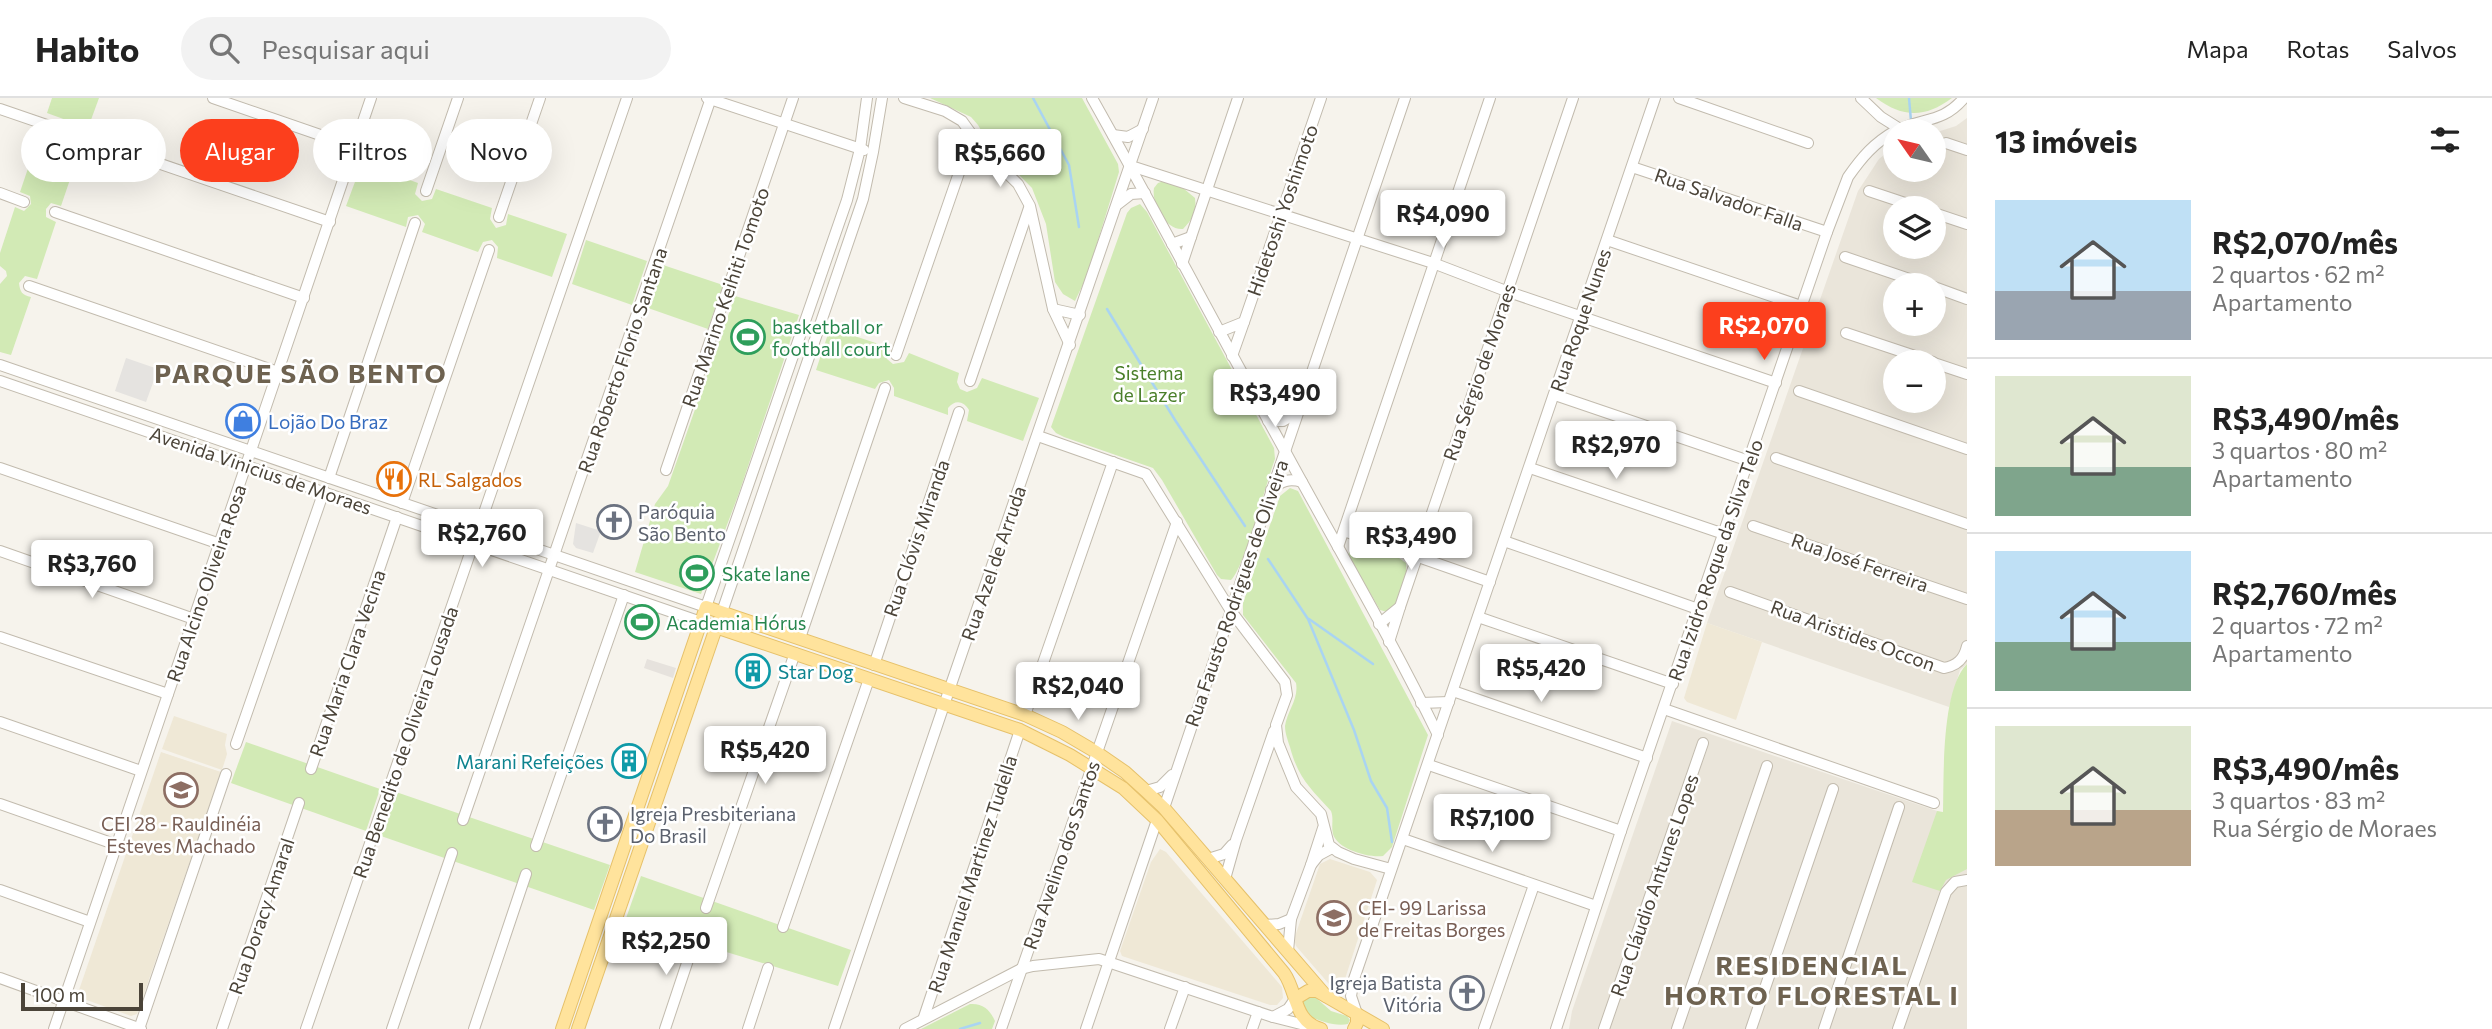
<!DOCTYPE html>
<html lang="pt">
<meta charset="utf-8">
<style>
body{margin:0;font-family:Commissioner,sans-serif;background:#f2f2f2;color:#222;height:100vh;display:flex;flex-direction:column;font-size:26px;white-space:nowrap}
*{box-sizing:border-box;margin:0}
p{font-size:23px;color:#767676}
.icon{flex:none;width:38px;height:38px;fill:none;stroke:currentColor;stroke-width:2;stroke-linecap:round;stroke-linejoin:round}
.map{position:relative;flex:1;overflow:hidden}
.drawer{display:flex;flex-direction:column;background:#fff;width:525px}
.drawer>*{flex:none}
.hud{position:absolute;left:21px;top:21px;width:665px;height:63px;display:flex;gap:14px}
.needle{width:46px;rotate:304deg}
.buttons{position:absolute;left:1883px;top:21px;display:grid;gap:14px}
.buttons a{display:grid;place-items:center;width:63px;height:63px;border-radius:50%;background:#fff;box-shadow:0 7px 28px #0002;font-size:35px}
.scale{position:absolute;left:21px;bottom:18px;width:122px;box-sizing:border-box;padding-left:7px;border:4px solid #4b4439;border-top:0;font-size:19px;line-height:24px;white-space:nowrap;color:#4b4439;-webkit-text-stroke:5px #fff;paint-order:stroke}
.price{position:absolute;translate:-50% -60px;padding:0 16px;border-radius:7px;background:#fff;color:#222;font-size:23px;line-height:46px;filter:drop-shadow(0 2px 4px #0008)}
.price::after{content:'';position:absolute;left:50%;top:42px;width:21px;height:16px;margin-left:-10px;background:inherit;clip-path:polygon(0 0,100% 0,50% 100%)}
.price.selected{background:#fc3f1d;color:#fff}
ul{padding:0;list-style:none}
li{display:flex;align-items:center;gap:21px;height:175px;padding:0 28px}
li+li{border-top:2px solid #e0e0e0}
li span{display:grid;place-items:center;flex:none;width:196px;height:140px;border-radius:0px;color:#555}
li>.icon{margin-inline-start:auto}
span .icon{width:84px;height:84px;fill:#fffc;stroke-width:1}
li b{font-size:30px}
h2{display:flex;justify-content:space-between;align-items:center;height:84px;padding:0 28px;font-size:30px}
.tag{padding:0 24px;border-radius:32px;background:#fff;box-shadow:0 7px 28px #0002;font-size:24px;line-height:63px}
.tag.selected{background:#fc3f1d;color:#fff}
header{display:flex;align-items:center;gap:42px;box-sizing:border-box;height:98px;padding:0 35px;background:#fff;border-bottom:2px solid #e0e0e0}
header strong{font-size:33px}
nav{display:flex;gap:38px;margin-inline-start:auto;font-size:24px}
.search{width:490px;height:63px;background:#f2f2f2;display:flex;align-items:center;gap:18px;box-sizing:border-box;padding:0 24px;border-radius:38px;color:#767676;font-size:26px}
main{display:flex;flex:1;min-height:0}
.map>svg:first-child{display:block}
</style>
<header>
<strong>Habito</strong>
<div class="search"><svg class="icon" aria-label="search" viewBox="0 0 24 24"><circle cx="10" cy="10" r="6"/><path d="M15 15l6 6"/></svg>Pesquisar aqui</div>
<nav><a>Mapa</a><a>Rotas</a><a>Salvos</a></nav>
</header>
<main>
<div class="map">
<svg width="1967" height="931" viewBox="0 0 1967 931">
<rect width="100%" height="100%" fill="#f6f3ec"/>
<g fill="#eae5da" fill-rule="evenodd">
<path d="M 1967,20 L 1967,566 L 1960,572 L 1949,609 L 1707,525 L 1858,93 L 1879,61 L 1895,48 L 1895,72 L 1934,72 L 1934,35 L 1956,28 ZM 1895,110 L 1934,110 L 1934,149 L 1895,149 ZM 1895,187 L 1934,187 L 1934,226 L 1895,226 ZM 1895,264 L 1934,264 L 1934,303 L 1895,303 Z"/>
<polygon points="1672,623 1943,715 1967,748 1967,931 1569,931 1572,913"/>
</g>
<polygon fill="#e6e2dd" points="647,561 676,570 673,580 644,570"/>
<g fill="#efe8d6">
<polygon points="1707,525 1762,544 1736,622 1687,604 1684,600"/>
<polygon points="174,618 227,636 225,647 227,656 222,672 162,651"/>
<polygon points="161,654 221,674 137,916 131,918 81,900 78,895"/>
<polygon points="1160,751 1166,754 1282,889 1283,900 1277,907 1270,907 1122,858 1120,853 1151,764"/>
<polygon points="1330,761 1370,774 1377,782 1345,881 1340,887 1333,888 1329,886 1296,848 1294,841 1320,766"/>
</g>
<g fill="#d2eab5">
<polygon points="52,0 99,0 88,30 47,15"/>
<polygon points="930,0 1082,0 1118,66 1119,74 1087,178 1075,203 1063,196 1055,184 1046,126 1032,90 989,46 978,27 971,19"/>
<path d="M 1876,0 L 1952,0 C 1925,20 1903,20 1876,0 Z"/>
<path d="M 41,32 L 82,46 L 61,108 L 51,105 L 46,111 L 46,119 L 56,124 L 37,181 L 25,178 L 19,185 C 20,194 22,197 31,199 L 11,257 L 0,254 L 0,186 L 7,178 L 6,173 L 0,168 L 0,155 L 15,109 L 24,113 L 31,106 L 30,98 L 20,94 Z"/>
<polygon points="362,65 418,85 415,96 422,103 432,101 436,91 492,110 490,121 496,130 506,127 508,116 567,136 552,179 497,160 498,149 492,142 483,144 478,154 422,134 425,126 418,117 408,119 406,129 346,108"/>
<path d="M 1164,83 L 1183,90 L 1195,100 C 1197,113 1192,122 1183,131 C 1166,133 1151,105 1154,90 L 1158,85 Z"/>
<path d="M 1140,106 L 1147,114 L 1274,350 L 1275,361 C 1267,382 1244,471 1231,482 L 1221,481 L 1217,477 L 1162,382 L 1153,370 L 1064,339 L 1056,335 L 1051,329 L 1127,115 L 1131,110 Z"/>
<polygon points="586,142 647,163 632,207 572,186"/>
<polygon points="663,167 723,187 708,231 648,210"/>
<polygon points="735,198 799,217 739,395 701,496 635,474 655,406 668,388"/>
<path d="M 830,230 L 888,249 L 887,261 L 893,266 L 904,264 L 909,255 L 959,275 L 957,284 L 960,291 L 967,294 L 977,290 L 982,280 L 1039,300 L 1023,343 L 967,323 L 969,312 C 964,303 955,301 948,310 L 948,317 L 894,298 L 894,290 L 889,282 L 879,285 L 875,291 L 816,272 Z"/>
<path d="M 1290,390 L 1298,393 L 1428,637 L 1392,749 L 1383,758 C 1368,760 1337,751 1333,736 C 1331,727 1334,721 1331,713 C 1311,691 1298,680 1290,649 C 1288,643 1285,635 1285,628 C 1287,613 1299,601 1296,585 L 1243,517 L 1243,505 L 1280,398 Z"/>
<path d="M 1360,446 L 1399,460 L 1406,465 C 1408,479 1399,507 1387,514 L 1380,512 L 1348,457 L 1352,449 Z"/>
<path d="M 1967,566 L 1967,771 L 1946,782 L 1940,793 L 1912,784 L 1937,713 L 1943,714 C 1944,678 1941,592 1967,566 Z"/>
<polygon points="246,644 380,691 366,733 231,685"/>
<polygon points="396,694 610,767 594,812 381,738"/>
<polygon points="641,778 851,852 838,888 625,823"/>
<path d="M 1305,899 L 1315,899 L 1331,913 L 1347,918 L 1350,922 L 1348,926 C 1336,929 1319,923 1307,917 L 1302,904 Z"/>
<path d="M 970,906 C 983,905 990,912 995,923 L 992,931 L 921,931 Z"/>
</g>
<g fill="#e5e3e0">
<polygon points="126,260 158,271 146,304 115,293"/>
<polygon points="576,425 601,433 593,455 576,450 573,446"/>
</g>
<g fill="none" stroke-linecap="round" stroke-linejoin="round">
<g stroke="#a9d4f2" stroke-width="2.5">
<polyline points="1033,0 1069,67 1079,129"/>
<polyline points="1909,0 1911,23"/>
<polyline points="1107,211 1175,322 1245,428"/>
<polyline points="1268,461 1308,521 1354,632 1371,683 1387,710 1392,744"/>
<polyline points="1309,521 1373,566"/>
<polyline points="960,931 980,925"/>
</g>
<g stroke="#c2bbae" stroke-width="12">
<g id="minor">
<polyline points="213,0 355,49"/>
<polyline points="707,0 864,52"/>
<polyline points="904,0 945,13 962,23 983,52 1018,86 1030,108 1053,211"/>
<path d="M 1092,0 C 1158,117 1220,236 1285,353 C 1336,447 1391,540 1438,637"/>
<polyline points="1679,0 1808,45"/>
<polyline points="1861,0 1881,19 1900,31"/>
<polyline points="0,11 330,124"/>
<path d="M 1896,33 C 1922,19 1942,26 1964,0"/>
<polyline points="1113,37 1128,39 1143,31"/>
<polyline points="971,39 961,69 983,52"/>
<polyline points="1946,45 1967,52"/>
<polyline points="1131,68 1433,165 1506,193 1776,285"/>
<polyline points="1632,69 1827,134"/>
<polyline points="426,93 458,0"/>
<polyline points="1869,93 1920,110"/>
<polyline points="0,95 24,104"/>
<polyline points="1118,106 1131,96 1145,95"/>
<polyline points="55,114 304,200"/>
<polyline points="1934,115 1967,126"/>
<polyline points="499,119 540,0"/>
<polyline points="1191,139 1238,0"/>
<polyline points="1607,142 1801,208"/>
<polyline points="1172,146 1191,139 1182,166"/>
<polyline points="1845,159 1927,187"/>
<polyline points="29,188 278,274"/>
<polyline points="1934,189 1967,201"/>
<polyline points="1244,224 1321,0"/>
<polyline points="1219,234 1244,224 1232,258"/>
<polyline points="1846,235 1933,264"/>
<polyline points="1070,247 1053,211 1080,217"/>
<polyline points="896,257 961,69"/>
<polyline points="1934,265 1967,276"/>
<polyline points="0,267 706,509 847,102 860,51 867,0"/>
<polyline points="0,283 701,524"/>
<polyline points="970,283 1029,110"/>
<polyline points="1799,293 1967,351"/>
<polyline points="1555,297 1749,363"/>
<polyline points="1268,323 1283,323 1298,314"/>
<polyline points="1038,338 1146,376 1231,513 1285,584 1287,597 1276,627 1278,645 1296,689 1321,716 1329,747 1338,754 1354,761 1391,771"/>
<polyline points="1776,360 1967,426"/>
<polyline points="0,370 220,446"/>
<polyline points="1530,370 1724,436"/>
<polyline points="666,372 793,0"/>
<polyline points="329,380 415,125"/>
<path d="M 1271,392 C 1281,383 1289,380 1302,384"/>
<polyline points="402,405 489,152"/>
<polyline points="1753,428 1967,501"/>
<polyline points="1344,433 1490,484"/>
<polyline points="1504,443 1698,511"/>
<polyline points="1338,449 1490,0"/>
<polyline points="0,453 194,521"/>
<path d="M 1730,494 L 1944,570 C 1957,568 1964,561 1967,548"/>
<polyline points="1400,509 1573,0"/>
<polyline points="722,514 863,101 873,54 882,0"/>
<polyline points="1478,519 1673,586"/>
<polyline points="1379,526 1400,509 1389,544"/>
<polyline points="0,539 168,596"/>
<polyline points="800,540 885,290"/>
<polyline points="874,567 959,314"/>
<polyline points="1453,593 1647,660"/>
<polyline points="1421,605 1449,604"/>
<polyline points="1664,611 1934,705"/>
<polyline points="1025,617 1113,364"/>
<polyline points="0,624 141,673"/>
<polyline points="236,646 324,393"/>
<polyline points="1429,667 1621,733"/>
<polyline points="311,671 397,419"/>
<polyline points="1146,693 1160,689 1172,677"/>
<polyline points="0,706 117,747"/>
<polyline points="1164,710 1405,0"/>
<polyline points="463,722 711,0"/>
<polyline points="1323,730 1311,767 1319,757 1332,750"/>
<polyline points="1403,741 1596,808"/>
<polyline points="536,748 624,497"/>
<polyline points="1208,761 1224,756 1232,747"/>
<polyline points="1225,781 1236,742 1274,633"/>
<polyline points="0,792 90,824"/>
<polyline points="706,810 795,555"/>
<polyline points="1291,821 1311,767"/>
<polyline points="1265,827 1279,826 1291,821 1288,853"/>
<polyline points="783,829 869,581"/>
<polyline points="0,880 141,931"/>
<polyline points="1357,916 1351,898 1354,881 1655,0"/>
<polyline points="924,919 1020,632"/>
<polyline points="1273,919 1288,911 1295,901"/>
<polyline points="54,931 371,0"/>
<polyline points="139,931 226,676"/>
<polyline points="222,931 299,705"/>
<polyline points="306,931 627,0"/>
<polyline points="392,931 452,755"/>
<polyline points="474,931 526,776"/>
<polyline points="665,931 696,838"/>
<polyline points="748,931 768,870"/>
<polyline points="834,931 944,607 1153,0"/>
<polyline points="905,931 1021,871 1033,868 1099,861 1273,919 1313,929"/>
<polyline points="1001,931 1177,424"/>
<polyline points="1086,931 1157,722"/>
<polyline points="1170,931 1185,889"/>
<polyline points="1252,931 1258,914"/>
<polyline points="1484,931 1534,787"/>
<path d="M 1556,931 L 1621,733 L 1827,134 L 1848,79 C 1862,59 1874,45 1895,33"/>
<polyline points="1604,931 1703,645"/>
<polyline points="1677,931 1767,668"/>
<polyline points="1751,931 1833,691"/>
<polyline points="1824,931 1899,709"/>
<polyline points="1898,931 1946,794 1955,784 1967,782"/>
</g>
</g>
<g stroke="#e6c16a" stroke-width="14">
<g id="major">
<path d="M 701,524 L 1020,632 L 1070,657 L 1123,690 L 1157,722 L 1284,875 C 1298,895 1293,923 1321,931"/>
<polyline points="1295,901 1308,893 1317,893 1383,931"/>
<polyline points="562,931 706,509 1025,617 1062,634 1096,654 1125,674 1146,693 1164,710 1326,898"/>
<polyline points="578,931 718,524"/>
<polyline points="1354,931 1357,925 1357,916"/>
</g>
</g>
<use href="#minor" stroke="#fff" stroke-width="10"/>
<use href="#major" stroke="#ffe39c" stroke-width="12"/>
</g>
<defs>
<g id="stadium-ring" transform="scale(1.75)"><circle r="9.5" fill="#fff" stroke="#2e9e5b" stroke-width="1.5"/><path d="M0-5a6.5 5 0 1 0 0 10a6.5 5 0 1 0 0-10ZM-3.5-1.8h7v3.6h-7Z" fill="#2e9e5b"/></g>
<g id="shop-ring" transform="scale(1.75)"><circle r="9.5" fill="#fff" stroke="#3f7fe0" stroke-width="1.5"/><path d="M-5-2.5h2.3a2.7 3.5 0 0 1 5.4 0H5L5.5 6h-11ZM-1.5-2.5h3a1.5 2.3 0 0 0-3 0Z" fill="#3f7fe0"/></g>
<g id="restaurant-ring" transform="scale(1.75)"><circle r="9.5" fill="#fff" stroke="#e8710a" stroke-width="1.5"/><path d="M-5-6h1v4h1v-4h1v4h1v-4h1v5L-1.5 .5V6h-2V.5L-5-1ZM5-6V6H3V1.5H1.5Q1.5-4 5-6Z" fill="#e8710a"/></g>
<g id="church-ring" transform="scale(1.75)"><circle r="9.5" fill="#fff" stroke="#6b7280" stroke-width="1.5"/><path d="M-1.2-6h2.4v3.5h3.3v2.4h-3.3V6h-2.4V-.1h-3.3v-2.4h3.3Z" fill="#6b7280"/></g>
<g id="building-ring" transform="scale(1.75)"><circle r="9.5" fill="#fff" stroke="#0f9aa8" stroke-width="1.5"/><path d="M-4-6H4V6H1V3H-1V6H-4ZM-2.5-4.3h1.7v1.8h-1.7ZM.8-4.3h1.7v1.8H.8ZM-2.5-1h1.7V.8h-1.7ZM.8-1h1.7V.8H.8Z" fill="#0f9aa8"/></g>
<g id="school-ring" transform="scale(1.75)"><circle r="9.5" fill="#fff" stroke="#8d6e63" stroke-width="1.5"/><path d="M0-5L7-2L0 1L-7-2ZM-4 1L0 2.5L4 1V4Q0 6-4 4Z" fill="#8d6e63"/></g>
</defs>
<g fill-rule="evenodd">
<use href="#stadium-ring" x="748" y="239"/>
<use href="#shop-ring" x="243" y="323"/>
<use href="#restaurant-ring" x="394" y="381"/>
<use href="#church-ring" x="614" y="424"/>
<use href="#stadium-ring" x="697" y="475"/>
<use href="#stadium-ring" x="642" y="524"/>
<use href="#building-ring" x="753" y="573"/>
<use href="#building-ring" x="629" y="663"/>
<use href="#school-ring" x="181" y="692"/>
<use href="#church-ring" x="605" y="726"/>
<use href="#school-ring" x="1334" y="820"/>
<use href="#church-ring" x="1467" y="895"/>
</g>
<g text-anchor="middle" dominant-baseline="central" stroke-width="5" stroke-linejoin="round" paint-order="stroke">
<g font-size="19" fill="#4b4439" stroke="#fff">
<text transform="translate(1729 101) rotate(19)">Rua Salvador Falla</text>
<text transform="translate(1282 112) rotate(-71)">Hidetoshi Yoshimoto</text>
<text transform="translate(725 199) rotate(-71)">Rua Marino Keihiti Tomoto</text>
<text transform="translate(1580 222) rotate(-71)">Rua Roque Nunes</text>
<text transform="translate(622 262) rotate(-71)">Rua Roberto Florio Santana</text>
<text transform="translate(1479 274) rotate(-71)">Rua Sérgio de Moraes</text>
<text transform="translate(261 372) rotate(19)">Avenida Vinicius de Moraes</text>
<text transform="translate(916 440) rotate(-71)">Rua Clóvis Miranda</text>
<text transform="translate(1715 462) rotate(-71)">Rua Izidro Roque da Silva Telo</text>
<text transform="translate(1860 464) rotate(19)">Rua José Ferreira</text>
<text transform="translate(993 465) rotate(-71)">Rua Azel de Arruda</text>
<text transform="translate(206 485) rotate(-71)">Rua Alcino Oliveira Rosa</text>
<text transform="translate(1236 495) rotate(-71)">Rua Fausto Rodrigues de Oliveira</text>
<text transform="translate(1853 537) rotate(20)">Rua Aristides Occon</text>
<text transform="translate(347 565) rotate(-71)">Rua Maria Clara Vecina</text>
<text transform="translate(405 644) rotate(-71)">Rua Benedito de Oliveira Lousada</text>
<text transform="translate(1061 757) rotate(-71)">Rua Avelino dos Santos</text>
<text transform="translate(972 776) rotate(-72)">Rua Manuel Martinez Tudella</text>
<text transform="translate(1654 787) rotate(-71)">Rua Cláudio Antunes Lopes</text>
<text transform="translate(261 818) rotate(-71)">Rua Doracy Amaral</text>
</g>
<g font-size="19" fill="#27864d" stroke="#fff" text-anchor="start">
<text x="772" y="228">basketball or<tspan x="772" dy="22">football court</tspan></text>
<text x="722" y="475">Skate lane</text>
<text x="666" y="524">Academia Hórus</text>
</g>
<g font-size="19" fill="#4a7f2a" stroke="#fff">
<text x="1149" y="274">Sistema<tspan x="1149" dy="22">de Lazer</tspan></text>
</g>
<g font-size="19" fill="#366cbe" stroke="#fff" text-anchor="start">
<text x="268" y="323">Lojão Do Braz</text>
</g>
<g font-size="19" fill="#c56008" stroke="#fff" text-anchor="start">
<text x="418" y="381">RL Salgados</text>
</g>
<g font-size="19" fill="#5b616d" stroke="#fff" text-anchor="start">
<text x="638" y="413">Paróquia<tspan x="638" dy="22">São Bento</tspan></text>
<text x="630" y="715">Igreja Presbiteriana<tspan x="630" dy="22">Do Brasil</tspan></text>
<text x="1442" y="884" text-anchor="end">Igreja Batista<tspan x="1442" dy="22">Vitória</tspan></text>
</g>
<g font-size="19" fill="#0d838f" stroke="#fff" text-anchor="start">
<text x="778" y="573">Star Dog</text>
<text x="604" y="663" text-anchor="end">Marani Refeições</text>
</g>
<g font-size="19" fill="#785e54" stroke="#fff">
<text x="181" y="725">CEI 28 - Rauldinéia<tspan x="181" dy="22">Esteves Machado</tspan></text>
<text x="1358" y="809" text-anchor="start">CEI- 99 Larissa<tspan x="1358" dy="22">de Freitas Borges</tspan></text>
</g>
<g font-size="26" font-weight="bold" letter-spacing="2" fill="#6e6250" stroke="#fff">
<text x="301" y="274">PARQUE SÃO BENTO</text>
<text x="1812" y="866">RESIDENCIAL<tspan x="1812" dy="30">HORTO FLORESTAL I</tspan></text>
</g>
</g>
</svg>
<div class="buttons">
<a><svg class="needle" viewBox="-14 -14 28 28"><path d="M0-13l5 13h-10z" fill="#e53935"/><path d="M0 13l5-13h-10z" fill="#767676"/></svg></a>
<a><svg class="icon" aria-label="layers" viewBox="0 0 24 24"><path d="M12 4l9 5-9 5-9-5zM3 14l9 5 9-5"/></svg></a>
<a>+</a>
<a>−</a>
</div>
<div class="scale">100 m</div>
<b class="price" style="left:1000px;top:91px">R$5,660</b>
<b class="price" style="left:1443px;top:152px">R$4,090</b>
<b class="price selected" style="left:1764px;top:264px">R$2,070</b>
<b class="price" style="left:1275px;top:331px">R$3,490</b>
<b class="price" style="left:1616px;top:383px">R$2,970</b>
<b class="price" style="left:482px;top:471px">R$2,760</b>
<b class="price" style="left:1411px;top:474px">R$3,490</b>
<b class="price" style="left:92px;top:502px">R$3,760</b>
<b class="price" style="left:1541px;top:606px">R$5,420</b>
<b class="price" style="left:1078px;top:624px">R$2,040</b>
<b class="price" style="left:765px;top:688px">R$5,420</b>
<b class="price" style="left:1492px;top:756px">R$7,100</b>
<b class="price" style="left:666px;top:879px">R$2,250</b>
<div class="hud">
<a class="tag">Comprar</a>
<a class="tag selected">Alugar</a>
<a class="tag">Filtros</a>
<a class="tag">Novo</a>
</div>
</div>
<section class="drawer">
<h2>13 imóveis<svg class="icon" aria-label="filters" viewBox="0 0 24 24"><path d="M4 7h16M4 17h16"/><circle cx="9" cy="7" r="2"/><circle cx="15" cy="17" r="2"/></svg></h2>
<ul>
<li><span style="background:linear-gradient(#bfe0f5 65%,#9aa5b1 0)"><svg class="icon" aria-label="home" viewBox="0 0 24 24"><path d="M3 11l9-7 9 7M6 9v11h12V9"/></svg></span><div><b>R$2,070/mês</b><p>2 quartos · 62 m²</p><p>Apartamento</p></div></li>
<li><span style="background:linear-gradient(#dfe7d0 65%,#7fa58c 0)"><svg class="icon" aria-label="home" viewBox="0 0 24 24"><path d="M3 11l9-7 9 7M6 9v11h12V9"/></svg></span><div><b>R$3,490/mês</b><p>3 quartos · 80 m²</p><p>Apartamento</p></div></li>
<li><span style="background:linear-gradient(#bfe0f5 65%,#7fa58c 0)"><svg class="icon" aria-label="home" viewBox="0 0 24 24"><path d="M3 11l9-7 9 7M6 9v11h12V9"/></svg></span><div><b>R$2,760/mês</b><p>2 quartos · 72 m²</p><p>Apartamento</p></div></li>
<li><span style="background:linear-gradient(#dfe7d0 60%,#b9a48a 0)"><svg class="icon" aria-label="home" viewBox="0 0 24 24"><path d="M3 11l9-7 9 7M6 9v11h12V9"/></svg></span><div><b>R$3,490/mês</b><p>3 quartos · 83 m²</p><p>Rua Sérgio de Moraes</p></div></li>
</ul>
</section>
</main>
